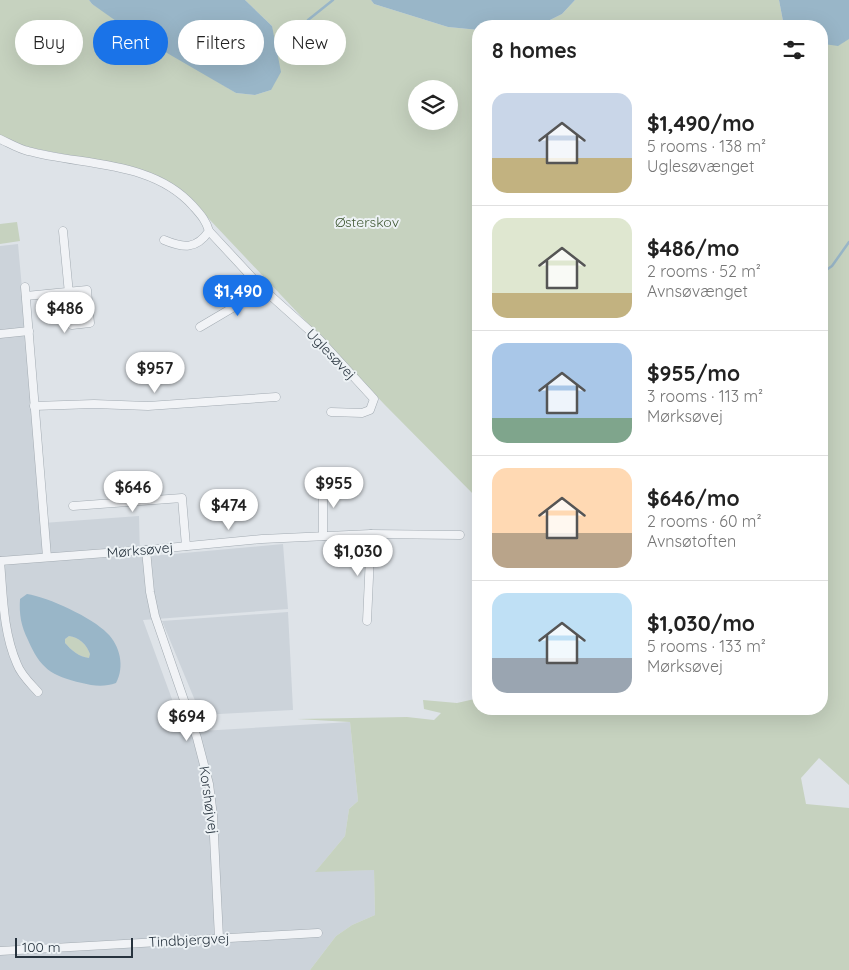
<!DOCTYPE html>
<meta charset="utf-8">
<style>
body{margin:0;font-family:Quicksand,sans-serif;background:#f2f2f2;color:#222;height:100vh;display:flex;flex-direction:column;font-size:19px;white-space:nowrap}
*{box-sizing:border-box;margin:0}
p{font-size:16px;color:#767676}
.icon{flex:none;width:28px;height:28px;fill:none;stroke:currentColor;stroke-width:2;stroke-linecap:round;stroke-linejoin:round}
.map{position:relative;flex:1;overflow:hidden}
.details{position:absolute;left:472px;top:20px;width:356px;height:695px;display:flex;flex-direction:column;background:#fff;border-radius:20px;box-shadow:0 5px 20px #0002}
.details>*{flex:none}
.banner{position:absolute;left:15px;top:20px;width:382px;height:45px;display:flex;gap:10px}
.fabs{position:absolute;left:408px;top:80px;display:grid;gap:10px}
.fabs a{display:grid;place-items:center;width:50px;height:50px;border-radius:50%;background:#fff;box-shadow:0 5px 20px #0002;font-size:25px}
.scale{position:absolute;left:15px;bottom:12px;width:118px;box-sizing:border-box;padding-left:5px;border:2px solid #27333e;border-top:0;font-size:14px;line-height:18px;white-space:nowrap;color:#27333e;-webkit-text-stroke:4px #edf2f5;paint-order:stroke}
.price{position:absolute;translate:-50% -42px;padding:0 11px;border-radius:18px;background:#fff;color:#222;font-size:16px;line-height:32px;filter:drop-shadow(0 1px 2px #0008)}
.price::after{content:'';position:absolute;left:50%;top:30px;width:15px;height:11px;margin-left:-8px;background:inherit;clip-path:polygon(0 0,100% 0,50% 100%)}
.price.selected{background:#1a73e8;color:#fff}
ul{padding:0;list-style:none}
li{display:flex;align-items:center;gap:15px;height:125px;padding:0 20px}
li+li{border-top:1px solid #e0e0e0}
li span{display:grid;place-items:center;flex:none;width:140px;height:100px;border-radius:15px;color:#555}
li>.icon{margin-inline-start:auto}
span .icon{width:60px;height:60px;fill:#fffc;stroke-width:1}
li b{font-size:21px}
h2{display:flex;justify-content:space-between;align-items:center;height:60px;padding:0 20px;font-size:21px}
.chip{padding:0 18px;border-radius:22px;background:#fff;box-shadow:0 5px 20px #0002;font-size:18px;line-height:45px}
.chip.selected{background:#1a73e8;color:#fff}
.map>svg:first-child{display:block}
</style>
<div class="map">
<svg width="849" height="970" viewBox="0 0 849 970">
<rect width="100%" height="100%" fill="#dee3e8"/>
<g fill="#ccd3da">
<polygon points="18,244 43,523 139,516 140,557 283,544 288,609 143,620 184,732 350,722 358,801 349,809 345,836 316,871 374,870 375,915 352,925 336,936 310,970 0,970 0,246"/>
<polygon points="288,612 293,710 201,715 162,621"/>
</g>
<g fill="#c6d2bf" fill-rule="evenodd">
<path d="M 0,0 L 89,0 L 92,4 L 236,93 L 255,95 L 271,90 L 272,26 L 245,0 L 371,0 L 374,4 L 448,27 L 479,30 L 479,500 L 384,404 L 192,201 L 168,182 L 140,169 L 27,147 L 0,136 ZM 416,89 L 449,89 L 449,121 L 416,121 Z"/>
<polygon points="575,0 779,0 783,21 788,26 538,26 562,14"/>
<polygon points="846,39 849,39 849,785 819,758 801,778 806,804 849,808 849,970 310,970 336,936 352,925 375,915 374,870 315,872 345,836 349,809 358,801 350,722 297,719 407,717 434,720 441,713 424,709 423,700 457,703 479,698 479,709 822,709 822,44 841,44"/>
<polygon points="17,222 20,241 0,244 0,224"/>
<path d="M 69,636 C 79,637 87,645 90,654 L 89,658 C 79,657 71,650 65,643 L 65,639 Z"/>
</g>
<g fill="#99b6c8" fill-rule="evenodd">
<polygon points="89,0 245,0 272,26 281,72 271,90 255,95 236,93 136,35 92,4"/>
<polygon points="371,0 575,0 562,14 538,26 479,26 479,30 448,27 374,4"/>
<polygon points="779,0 849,0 849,39 838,46 824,44 823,44 822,26 788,26 783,21"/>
<path d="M 27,594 C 48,597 93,618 107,633 C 120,645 125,667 116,683 C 105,687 93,686 82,683 C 51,676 40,668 28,640 C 21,626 19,614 20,599 ZM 69,636 C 79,637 87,645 90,654 L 89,658 C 79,657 71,650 65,643 L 65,639 Z"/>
</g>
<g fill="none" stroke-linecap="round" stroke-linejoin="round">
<g stroke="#99b6c8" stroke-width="2.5">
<polyline points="308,20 333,0"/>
<polyline points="275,42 299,25"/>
<polyline points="822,273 832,266 849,242"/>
</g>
<g stroke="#a3abb2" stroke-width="9">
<g id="minor">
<path d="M 0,139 C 9,143 19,149 28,151 C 83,166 152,160 193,206 C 200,214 206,220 209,231 C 196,250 183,248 164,240"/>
<polyline points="209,231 262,288 319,339 374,399 370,410 362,413 331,412"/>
<polyline points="25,287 47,557"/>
<polyline points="26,296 87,290 90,323 72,325 63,231"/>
<polyline points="200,327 256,294 262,288"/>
<polyline points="0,334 29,331"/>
<polyline points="34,406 94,404 148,406 276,397"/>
<polyline points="313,483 333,483"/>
<polyline points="73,506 182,498 186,546"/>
<polyline points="323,536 323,483"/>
<polyline points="146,550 150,592 155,616 197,738 209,784 213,816 219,938"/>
<polyline points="0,561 146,550 262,539 371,534 460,535"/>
<path d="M 0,561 C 3,596 3,632 17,664 C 21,675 30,683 38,692"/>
<polyline points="367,621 371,534"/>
<polyline points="0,951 318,933"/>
</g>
</g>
<use href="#minor" stroke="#f1f3f6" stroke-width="8"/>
</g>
<g text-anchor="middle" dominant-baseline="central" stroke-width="4" stroke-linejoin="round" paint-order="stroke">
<g font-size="14" fill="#415a35" stroke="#edf2f5">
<text x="367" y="222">Østerskov</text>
</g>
<g font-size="14" fill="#27333e" stroke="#edf2f5">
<text transform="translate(331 354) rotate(46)">Uglesøvej</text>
<text transform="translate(140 550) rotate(-5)">Mørksøvej</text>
<text transform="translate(209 800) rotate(82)">Korshøjvej</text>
<text transform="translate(189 940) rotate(-3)">Tindbjergvej</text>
</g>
</g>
</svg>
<div class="fabs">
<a><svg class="icon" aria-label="layers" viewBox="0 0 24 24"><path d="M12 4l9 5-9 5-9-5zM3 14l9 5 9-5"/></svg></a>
</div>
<div class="scale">100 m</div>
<b class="price selected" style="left:238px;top:317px">$1,490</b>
<b class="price" style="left:65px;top:334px">$486</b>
<b class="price" style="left:155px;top:394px">$957</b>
<b class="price" style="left:334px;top:509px">$955</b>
<b class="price" style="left:133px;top:513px">$646</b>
<b class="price" style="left:229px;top:531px">$474</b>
<b class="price" style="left:358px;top:577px">$1,030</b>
<b class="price" style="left:187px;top:742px">$694</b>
<div class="banner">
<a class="chip">Buy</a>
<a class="chip selected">Rent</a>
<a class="chip">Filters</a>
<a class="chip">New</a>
</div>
<section class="details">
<h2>8 homes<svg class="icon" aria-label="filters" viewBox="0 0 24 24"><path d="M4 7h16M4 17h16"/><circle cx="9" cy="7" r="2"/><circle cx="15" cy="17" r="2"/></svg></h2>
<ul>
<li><span style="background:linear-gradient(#c9d6e8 65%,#c2b280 0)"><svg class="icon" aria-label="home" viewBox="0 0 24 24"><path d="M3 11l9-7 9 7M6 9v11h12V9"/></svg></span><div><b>$1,490/mo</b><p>5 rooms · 138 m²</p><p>Uglesøvænget</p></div></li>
<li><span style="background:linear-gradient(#dfe7d0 75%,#c2b280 0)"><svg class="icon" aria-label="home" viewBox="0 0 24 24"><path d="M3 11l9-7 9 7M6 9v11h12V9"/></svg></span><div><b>$486/mo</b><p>2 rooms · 52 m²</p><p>Avnsøvænget</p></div></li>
<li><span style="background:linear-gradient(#a9c7e8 75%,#7fa58c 0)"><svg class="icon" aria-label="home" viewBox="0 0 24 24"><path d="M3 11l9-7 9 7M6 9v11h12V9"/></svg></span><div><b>$955/mo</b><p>3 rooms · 113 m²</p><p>Mørksøvej</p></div></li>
<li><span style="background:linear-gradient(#ffd9b3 65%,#b9a48a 0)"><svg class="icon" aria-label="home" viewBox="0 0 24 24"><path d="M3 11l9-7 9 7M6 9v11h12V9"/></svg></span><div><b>$646/mo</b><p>2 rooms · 60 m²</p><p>Avnsøtoften</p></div></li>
<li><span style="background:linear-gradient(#bfe0f5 65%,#9aa5b1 0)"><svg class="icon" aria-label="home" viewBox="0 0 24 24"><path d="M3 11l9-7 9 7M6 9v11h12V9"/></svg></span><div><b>$1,030/mo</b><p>5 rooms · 133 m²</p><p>Mørksøvej</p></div></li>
</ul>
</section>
</div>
